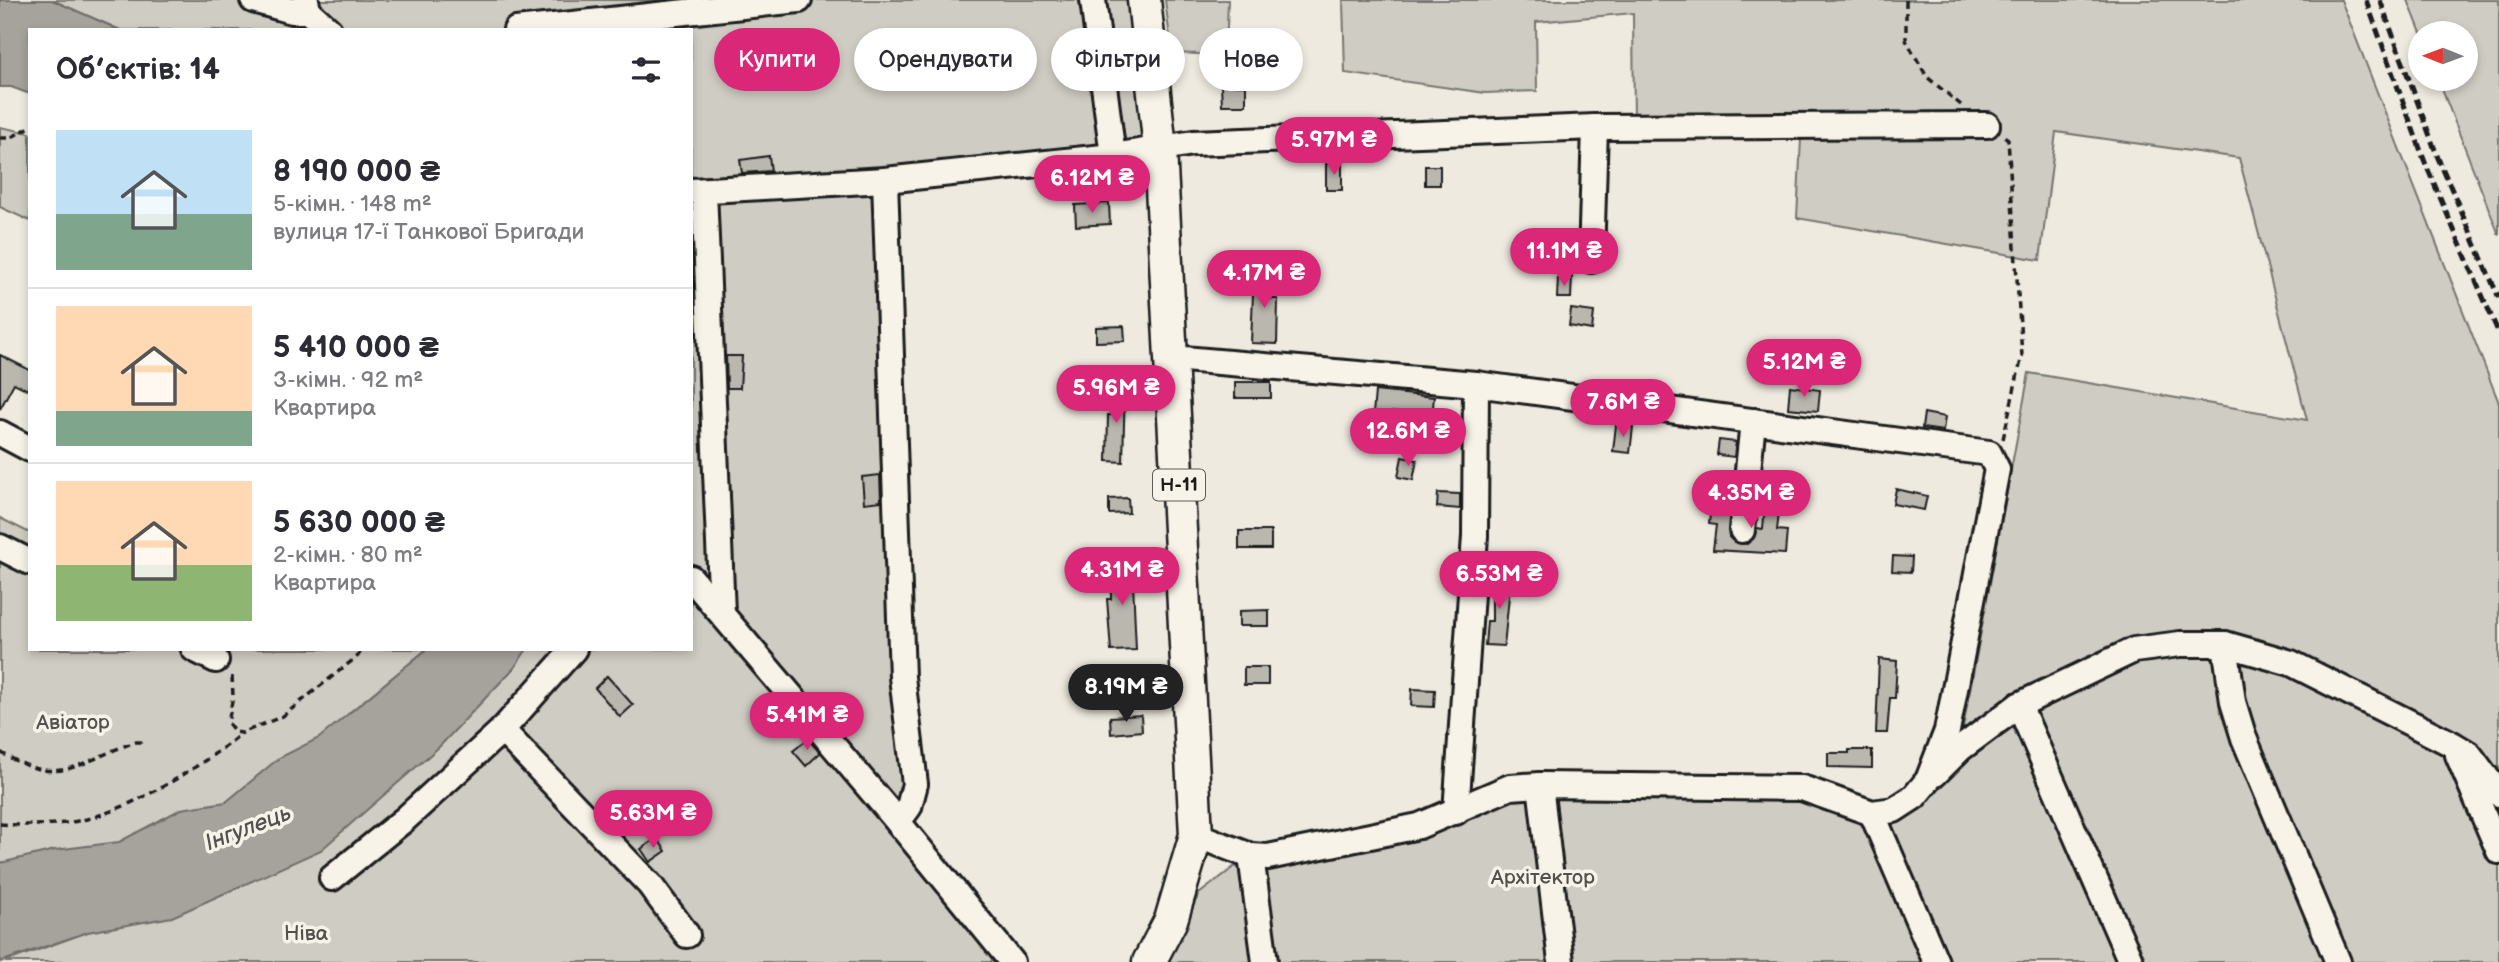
<!DOCTYPE html>
<html lang="uk">
<meta charset="utf-8">
<style>
body{margin:0;font-family:"Balsamiq Sans",sans-serif;background:#f2f2f3;color:#2b2b33;height:100vh;display:flex;flex-direction:column;font-size:26px;white-space:nowrap}
*{box-sizing:border-box;margin:0}
p{font-size:23px;color:#7c7c81}
.icon{flex:none;width:38px;height:38px;fill:none;stroke:currentColor;stroke-width:2;stroke-linecap:round;stroke-linejoin:round}
.map{position:relative;flex:1;overflow:hidden}
.sheet{position:absolute;left:28px;top:28px;width:665px;height:623px;display:flex;flex-direction:column;background:#fff;border-radius:0px;box-shadow:0 4px 10px #0003}
.sheet>*{flex:none}
.banner{position:absolute;left:714px;top:28px;width:665px;height:63px;display:flex;gap:14px}
.needle{width:46px;rotate:271deg}
.buttons{position:absolute;left:2408px;top:21px;display:grid;gap:14px}
.buttons a{display:grid;place-items:center;width:70px;height:70px;border-radius:50%;background:#fff;box-shadow:0 4px 10px #0003;font-size:35px}
.price{position:absolute;translate:-50% -60px;padding:0 16px;border-radius:24px;background:#db2777;color:#fff;font-size:23px;line-height:46px;filter:drop-shadow(0 2px 4px #0008)}
.price::after{content:'';position:absolute;left:50%;top:42px;width:21px;height:16px;margin-left:-10px;background:inherit;clip-path:polygon(0 0,100% 0,50% 100%)}
.price.active{background:#222;color:#fff}
ul{padding:0;list-style:none}
li{display:flex;align-items:center;gap:21px;height:175px;padding:0 28px}
li+li{border-top:2px solid #e1e1e2}
li span{display:grid;place-items:center;flex:none;width:196px;height:140px;border-radius:0px;color:#555}
li>.icon{margin-inline-start:auto}
span .icon{width:84px;height:84px;fill:#fffc;stroke-width:1}
li b{font-size:30px}
h2{display:flex;justify-content:space-between;align-items:center;height:84px;padding:0 28px;font-size:30px}
.pill{padding:0 24px;border-radius:32px;background:#fff;box-shadow:0 4px 10px #0003;font-size:24px;line-height:63px}
.pill.active{background:#db2777;color:#fff}
.map>svg:first-child{display:block}
</style>
<div class="map">
<svg width="2499" height="962" viewBox="0 0 2499 962">
<rect width="100%" height="100%" fill="#eeeae0"/>
<filter id="ink" filterUnits="userSpaceOnUse"><feTurbulence type="fractalNoise" baseFrequency=".0143" numOctaves="2"/><feDisplacementMap in="SourceGraphic" scale="14" xChannelSelector="R" yChannelSelector="G"/><feConvolveMatrix kernelMatrix="1 2 1 2 8 2 1 2 1" color-interpolation-filters="sRGB"/></filter>
<g filter="url(#ink)">
<g fill="#cfccc3" stroke="#767470" stroke-width="2">
<polygon points="52,0 1134,0 1147,145 886,180 915,784 898,822 1012,962 5,962 82,934 512,649 691,649 691,30 120,30"/>
<polygon points="1165,0 1228,0 1226,55 1172,53"/>
<polygon points="1343,0 2341,0 2499,403 2499,962 1167,962 1199,894 1234,867 1271,863 1508,794 1804,795 1897,816 1961,739 2029,373 2307,420 2239,158 2056,132 2040,260 1797,218 1802,119 1634,123 1633,13 1536,22 1537,91 1485,93 1345,73"/>
<polygon points="2408,0 2499,0 2499,235 2438,79 2466,79 2466,33 2421,33"/>
<polygon points="0,127 30,133 30,221 0,207"/>
<polygon points="0,518 30,533 30,649 427,649 350,712 348,722 235,804 111,846 0,863"/>
</g>
<g fill="#a6a39d" stroke="#6f6d69" stroke-width="2">
<polygon points="0,0 52,0 120,30 30,30 30,94 11,87 0,87"/>
<polygon points="427,649 527,649 514,668 439,747 321,850 172,917 88,932 0,962 0,863 55,850 119,842 181,809 226,802 279,758 319,738"/>
</g>
<g fill="#bab7af" stroke="#1c1c1c" stroke-width="2">
<polygon points="1221,85 1246,85 1246,105 1222,105"/>
<polygon points="769,156 771,171 742,173 740,160"/>
<rect x="1326" y="164" width="16" height="26"/>
<rect x="1425" y="166" width="15" height="19"/>
<polygon points="1109,203 1110,224 1076,226 1075,205"/>
<polygon points="1254,269 1270,270 1269,299 1278,299 1277,344 1251,343"/>
<polygon points="1558,277 1572,277 1571,298 1557,298"/>
<polygon points="1571,309 1594,312 1592,330 1569,326"/>
<polygon points="1124,326 1125,341 1096,342 1096,327"/>
<polygon points="0,355 30,370 30,391 14,383 0,409"/>
<polygon points="726,356 742,356 740,388 727,388"/>
<rect x="1235" y="382" width="36" height="16"/>
<polygon points="1125,385 1123,462 1107,461 1108,415 1112,415 1109,387"/>
<polygon points="1790,386 1820,390 1818,411 1788,408"/>
<polygon points="1375,391 1434,397 1432,417 1392,412 1391,416 1373,414"/>
<polygon points="1924,413 1945,417 1943,431 1922,428"/>
<polygon points="1616,425 1633,427 1630,453 1613,451"/>
<polygon points="1719,440 1736,442 1734,457 1717,455"/>
<polygon points="1402,457 1417,460 1413,480 1398,477"/>
<polygon points="880,475 881,501 864,503 862,477"/>
<polygon points="1896,489 1927,496 1924,510 1893,504"/>
<polygon points="1438,493 1460,494 1460,509 1437,507"/>
<polygon points="1766,493 1781,494 1777,530 1787,531 1785,554 1713,550 1716,525 1709,524 1711,504 1729,506 1729,537 1734,542 1747,544 1754,538 1757,528 1763,529"/>
<polygon points="1128,498 1129,513 1109,514 1109,499"/>
<rect x="1239" y="531" width="32" height="18"/>
<polygon points="1893,556 1912,557 1911,572 1892,571"/>
<polygon points="1111,559 1132,559 1136,650 1111,651 1107,599 1111,599"/>
<polygon points="1492,576 1511,576 1504,646 1485,645 1487,621 1492,621"/>
<polygon points="1269,610 1269,626 1239,626 1239,611"/>
<polygon points="1879,659 1897,661 1895,698 1890,698 1887,733 1876,733"/>
<rect x="1244" y="667" width="24" height="18"/>
<polygon points="607,676 633,705 620,717 595,688"/>
<polygon points="1412,689 1435,690 1434,707 1411,706"/>
<polygon points="1141,715 1142,731 1111,734 1110,717"/>
<polygon points="808,739 820,753 806,766 793,751"/>
<polygon points="1849,750 1872,750 1872,768 1828,767 1828,753 1849,753"/>
<polygon points="657,838 666,851 650,862 641,849"/>
</g>
<g fill="none" stroke-linecap="round" stroke-linejoin="round">
<g stroke="#1c1c1c" stroke-width="30">
<g id="minor">
<polyline points="253,0 292,11 308,11"/>
<polyline points="306,0 308,11 329,30"/>
<polyline points="1093,0 1113,156"/>
<polyline points="516,30 799,0"/>
<polyline points="885,180 902,677 915,784 909,807 898,822"/>
<polyline points="691,191 885,180 1113,156 1193,143 1595,127 1987,125"/>
<polyline points="704,191 722,613"/>
<polyline points="1591,260 1595,127"/>
<polyline points="1172,358 1476,384 1989,453 1997,469 1947,731 1928,780 1914,797 1894,810 1872,813 1802,788 1540,785 1510,787 1419,826 1268,857 1251,856 1196,835"/>
<polyline points="0,433 30,449"/>
<polyline points="1742,530 1753,421"/>
<polyline points="0,547 30,562"/>
<polyline points="691,578 898,822 1012,962"/>
<polyline points="2225,644 2233,702 2244,738 2338,962"/>
<polyline points="194,649 216,660"/>
<polyline points="2019,705 2131,962"/>
<polyline points="502,730 650,885 687,935"/>
<polyline points="2458,755 2499,851"/>
<polyline points="1935,774 1960,749 2019,705 2134,650 2180,644 2225,644 2291,663 2454,745 2469,754 2499,794"/>
<polyline points="1540,785 1561,962"/>
<polyline points="1456,812 1475,536 1476,384"/>
<polyline points="1872,813 1936,962"/>
<polyline points="1251,856 1265,962"/>
<polyline points="332,878 405,819 502,730 574,649"/>
</g>
</g>
<g stroke="#1c1c1c" stroke-width="37">
<polyline id="major" points="1144,0 1160,149 1196,835 1171,920 1149,962"/>
</g>
<g stroke="#1c1c1c" stroke-width="3.5" stroke-dasharray="7 5" stroke-linecap="butt">
<polyline points="1906,0 1906,40 1927,77 1961,105"/>
<polyline points="0,138 10,138 30,127"/>
<polyline points="2003,439 2022,356 2008,139 2004,136"/>
<polyline points="232,676 233,696 228,723 235,732 242,733 283,716 358,656 362,649"/>
<path d="M 0,752 C 62,789 75,763 135,742 L 145,742"/>
<path d="M 0,824 C 31,826 66,826 97,816 C 145,801 203,765 242,733"/>
</g>
<use href="#minor" stroke="#f7f3e8" stroke-width="24"/>
<use href="#major" stroke="#f7f3e8" stroke-width="32"/>
<g stroke="#1c1c1c" stroke-width="5" stroke-dasharray="10 5" stroke-linecap="butt">
<polyline points="2366,0 2426,165 2499,334"/>
<polyline points="2380,0 2438,158 2499,298"/>
</g>
</g>
</g>
<g text-anchor="middle" dominant-baseline="central" stroke-width="7" stroke-linejoin="round" paint-order="stroke">
<rect fill="#f7f3e8" stroke="#5e5c59" stroke-width="2" x="1153" y="469.5" width="52" height="31" rx="5"/>
<g font-size="19" font-weight="bold" fill="#1c1c1c">
<text x="1179" y="485">Н-11</text>
</g>
<g font-size="21" fill="#52514e" stroke="#f7f3e8">
<text x="73" y="722">Авіатор</text>
<text x="1543" y="877">Архітектор</text>
<text x="306" y="933">Ніва</text>
</g>
<g font-size="23" font-style="italic" fill="#535250" stroke="#f7f3e8">
<text transform="translate(248 828) rotate(-21)">Інгулець</text>
</g>
</g>
</svg>
<div class="buttons">
<a><svg class="needle" viewBox="-14 -14 28 28"><path d="M0-13l5 13h-10z" fill="#e53935"/><path d="M0 13l5-13h-10z" fill="#7c7c81"/></svg></a>
</div>
<b class="price" style="left:1334px;top:177px">5.97M ₴</b>
<b class="price" style="left:1092px;top:215px">6.12M ₴</b>
<b class="price" style="left:1564px;top:288px">11.1M ₴</b>
<b class="price" style="left:1264px;top:310px">4.17M ₴</b>
<b class="price" style="left:1804px;top:399px">5.12M ₴</b>
<b class="price" style="left:1116px;top:425px">5.96M ₴</b>
<b class="price" style="left:1623px;top:439px">7.6M ₴</b>
<b class="price" style="left:1408px;top:468px">12.6M ₴</b>
<b class="price" style="left:1751px;top:530px">4.35M ₴</b>
<b class="price" style="left:1122px;top:607px">4.31M ₴</b>
<b class="price" style="left:1499px;top:611px">6.53M ₴</b>
<b class="price active" style="left:1126px;top:724px">8.19M ₴</b>
<b class="price" style="left:807px;top:752px">5.41M ₴</b>
<b class="price" style="left:653px;top:850px">5.63M ₴</b>
<div class="banner">
<a class="pill active">Купити</a>
<a class="pill">Орендувати</a>
<a class="pill">Фільтри</a>
<a class="pill">Нове</a>
</div>
<section class="sheet">
<h2>Об’єктів: 14<svg class="icon" aria-label="filters" viewBox="0 0 24 24"><path d="M4 7h16M4 17h16"/><circle cx="9" cy="7" r="2"/><circle cx="15" cy="17" r="2"/></svg></h2>
<ul>
<li><span style="background:linear-gradient(#bfe0f5 60%,#7fa58c 0)"><svg class="icon" aria-label="home" viewBox="0 0 24 24"><path d="M3 11l9-7 9 7M6 9v11h12V9"/></svg></span><div><b>8 190 000 ₴</b><p>5-кімн. · 148 m²</p><p>вулиця 17-ї Танкової Бригади</p></div></li>
<li><span style="background:linear-gradient(#ffd9b3 75%,#7fa58c 0)"><svg class="icon" aria-label="home" viewBox="0 0 24 24"><path d="M3 11l9-7 9 7M6 9v11h12V9"/></svg></span><div><b>5 410 000 ₴</b><p>3-кімн. · 92 m²</p><p>Квартира</p></div></li>
<li><span style="background:linear-gradient(#ffd9b3 60%,#8fb573 0)"><svg class="icon" aria-label="home" viewBox="0 0 24 24"><path d="M3 11l9-7 9 7M6 9v11h12V9"/></svg></span><div><b>5 630 000 ₴</b><p>2-кімн. · 80 m²</p><p>Квартира</p></div></li>
</ul>
</section>
</div>
